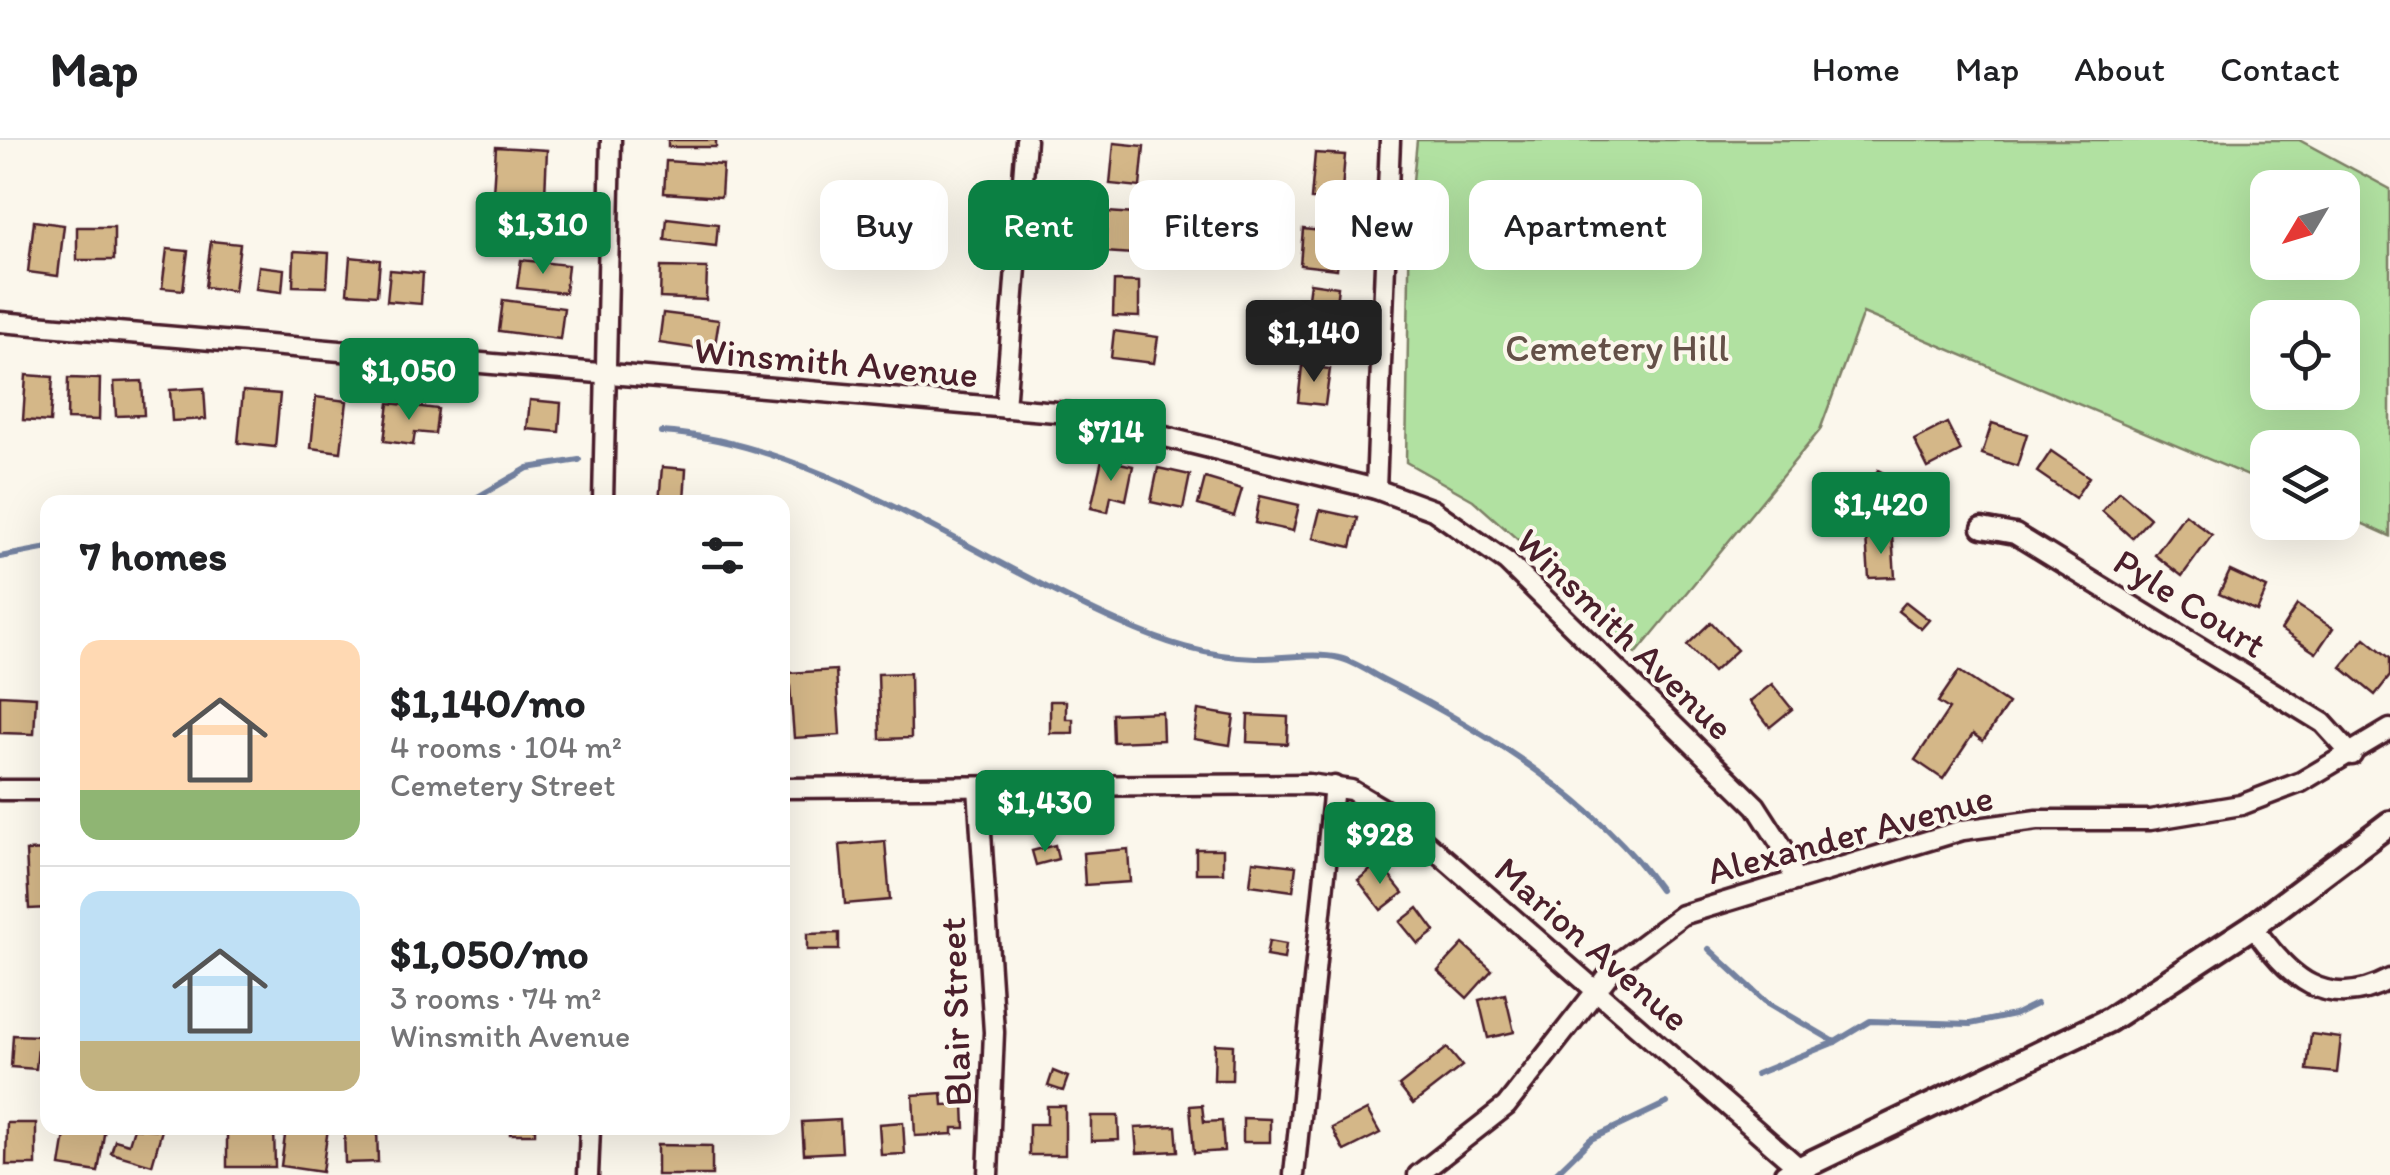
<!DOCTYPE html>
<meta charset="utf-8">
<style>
body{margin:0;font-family:Itim,sans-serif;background:#f6f6f6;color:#202124;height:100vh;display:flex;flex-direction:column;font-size:38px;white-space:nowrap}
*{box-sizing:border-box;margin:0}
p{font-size:32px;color:#757577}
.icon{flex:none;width:55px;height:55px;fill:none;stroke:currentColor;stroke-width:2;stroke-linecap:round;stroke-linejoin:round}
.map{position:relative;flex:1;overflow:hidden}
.sheet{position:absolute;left:40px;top:355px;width:750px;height:640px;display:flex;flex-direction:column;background:#fff;border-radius:20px;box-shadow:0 10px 40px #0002}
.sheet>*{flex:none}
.top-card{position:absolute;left:820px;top:40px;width:950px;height:90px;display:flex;gap:20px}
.needle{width:65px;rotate:232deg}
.buttons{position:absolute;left:2250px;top:30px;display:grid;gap:20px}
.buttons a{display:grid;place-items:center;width:110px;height:110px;border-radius:20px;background:#fff;box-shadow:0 10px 40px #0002;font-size:50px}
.price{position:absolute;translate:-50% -85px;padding:0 22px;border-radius:10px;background:#0b8043;color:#fff;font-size:32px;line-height:65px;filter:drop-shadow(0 2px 5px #0008)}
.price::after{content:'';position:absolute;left:50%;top:60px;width:30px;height:22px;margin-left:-15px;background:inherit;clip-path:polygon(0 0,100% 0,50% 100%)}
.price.active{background:#222;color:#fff}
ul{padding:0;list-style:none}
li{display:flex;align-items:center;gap:30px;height:250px;padding:0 40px}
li+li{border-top:2px solid #e0e0e0}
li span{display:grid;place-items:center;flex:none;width:280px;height:200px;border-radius:20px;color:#555}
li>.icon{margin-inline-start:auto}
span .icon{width:120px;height:120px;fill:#fffc;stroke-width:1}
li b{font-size:42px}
h2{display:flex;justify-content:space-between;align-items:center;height:120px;padding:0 40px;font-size:42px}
.chip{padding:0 35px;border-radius:20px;background:#fff;box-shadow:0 10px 40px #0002;font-size:35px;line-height:90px}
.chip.active{background:#0b8043;color:#fff}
header{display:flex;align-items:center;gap:60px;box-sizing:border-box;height:140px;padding:0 50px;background:#fff;border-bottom:2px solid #e0e0e0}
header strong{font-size:48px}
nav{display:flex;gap:55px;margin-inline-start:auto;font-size:35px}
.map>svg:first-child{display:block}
</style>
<header>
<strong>Map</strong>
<nav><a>Home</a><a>Map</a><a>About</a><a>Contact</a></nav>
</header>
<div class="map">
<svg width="2390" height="1035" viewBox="0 0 2390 1035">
<rect width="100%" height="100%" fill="#fbf7ec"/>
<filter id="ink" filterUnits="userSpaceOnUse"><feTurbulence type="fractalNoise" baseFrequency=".01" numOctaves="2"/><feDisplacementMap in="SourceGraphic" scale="20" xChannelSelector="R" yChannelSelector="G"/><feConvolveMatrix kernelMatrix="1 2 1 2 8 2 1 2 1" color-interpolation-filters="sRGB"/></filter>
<g filter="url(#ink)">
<path fill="#b1e1a1" stroke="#7e8066" stroke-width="2.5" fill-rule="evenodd" d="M 1417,0 L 2299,0 L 2390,49 L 2390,396 L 2343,375 L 2342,308 L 2268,308 L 2267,344 L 1863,173 L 1820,290 L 1636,514 L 1568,444 L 1473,360 L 1406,322 L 1410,72 ZM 2268,48 L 2342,48 L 2342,122 L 2268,122 ZM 2268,178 L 2342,178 L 2342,252 L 2268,252 Z"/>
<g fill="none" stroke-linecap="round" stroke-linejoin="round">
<g stroke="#73819f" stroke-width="6">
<path d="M 661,292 C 817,302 977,420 1118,482 C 1162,502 1206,517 1256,518 C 1281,519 1314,512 1339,518 C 1354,521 1372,534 1386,541 C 1482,589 1598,661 1660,750"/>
<polyline points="469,362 528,328 579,320"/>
<polyline points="0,417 48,408"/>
<polyline points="1709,809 1765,861 1835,902"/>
<polyline points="1756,934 1835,902 1870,881 1970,884 2014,875 2036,864"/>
<polyline points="1554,1035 1591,999 1667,963"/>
</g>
</g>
<g fill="#d4b788" stroke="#4a1f2b" stroke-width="2.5">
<rect x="668" y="0" width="48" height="7"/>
<polygon points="1114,3 1144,6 1140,47 1110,44"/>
<polygon points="496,7 547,10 545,55 493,53"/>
<polygon points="1315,13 1345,15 1341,62 1311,59"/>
<polygon points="666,21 723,25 721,57 664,53"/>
<polygon points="1107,72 1135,74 1133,114 1105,112"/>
<polygon points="667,78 718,84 716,106 665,100"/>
<polygon points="34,81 64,85 58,136 28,132"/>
<rect x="77" y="87" width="37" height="33"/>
<polygon points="1303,89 1340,93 1337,129 1300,125"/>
<polygon points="211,101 240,104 234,151 205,147"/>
<polygon points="167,109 188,111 183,150 162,148"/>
<polygon points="294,111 329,113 327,147 293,146"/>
<polygon points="350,117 380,120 377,155 347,153"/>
<polygon points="521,120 568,125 565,153 517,148"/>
<polygon points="259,126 284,129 282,152 256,149"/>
<polygon points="661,127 707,128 706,160 660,158"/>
<polygon points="390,130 423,133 421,164 387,161"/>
<polygon points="1114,141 1139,142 1139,177 1113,176"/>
<polygon points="1310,143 1338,147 1332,197 1303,193"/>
<polygon points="503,160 564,168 560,199 499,191"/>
<polygon points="663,173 719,180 714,211 659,203"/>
<polygon points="1114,191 1158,197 1154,223 1111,218"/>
<polygon points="1302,226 1330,229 1325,265 1298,262"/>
<polygon points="26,235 53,237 50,282 23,280"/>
<polygon points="68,238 100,239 99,280 67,279"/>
<polygon points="142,241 144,275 116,276 114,242"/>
<polygon points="204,248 206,279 172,281 170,250"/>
<polygon points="243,251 280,254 275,307 238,303"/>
<polygon points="316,257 347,261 341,312 311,308"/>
<polygon points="530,260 561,263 559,292 527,289"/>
<polygon points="389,263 438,269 435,294 415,292 413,305 384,301"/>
<polygon points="1947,283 1961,311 1928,328 1914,300"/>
<polygon points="1992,283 2027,294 2017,326 1982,314"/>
<polygon points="2051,311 2089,337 2075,358 2037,332"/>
<polygon points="1102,319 1133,326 1126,360 1111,356 1108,372 1091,368"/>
<polygon points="662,327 686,329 684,362 659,362"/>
<polygon points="1158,328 1190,335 1183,369 1151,362"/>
<polygon points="1878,330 1915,349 1898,383 1872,370 1881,353 1869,347"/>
<polygon points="1205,338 1242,349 1234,376 1198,365"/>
<polygon points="2119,351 2150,378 2132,398 2102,371"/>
<polygon points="1260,356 1299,365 1293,391 1255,383"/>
<polygon points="1320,370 1358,378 1351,407 1313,398"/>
<polygon points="2185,374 2212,395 2182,436 2155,415"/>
<polygon points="1892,395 1895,437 1869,438 1866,397"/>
<polygon points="2230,431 2267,448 2257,471 2219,454"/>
<polygon points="1906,462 1929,480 1921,489 1898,471"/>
<polygon points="2297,465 2333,488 2316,513 2281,490"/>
<polygon points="1711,482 1737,510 1713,532 1687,505"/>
<polygon points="2365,498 2390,518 2390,536 2375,555 2341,527"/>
<polygon points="836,530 840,595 794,598 789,533"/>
<polygon points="1959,531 2008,564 1983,601 1973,594 1943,639 1915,620 1949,569 1938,562"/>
<polygon points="910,533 911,598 880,599 878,534"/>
<polygon points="1772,544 1792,569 1770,587 1750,561"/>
<polygon points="0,555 36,557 34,594 0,593"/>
<polygon points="1050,561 1066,561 1066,579 1073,579 1073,593 1050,593"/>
<polygon points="1198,570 1234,576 1230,605 1194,599"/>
<polygon points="1162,572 1163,600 1113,602 1112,574"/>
<polygon points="1248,575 1288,577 1287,604 1247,602"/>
<polygon points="885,701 890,760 845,764 840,705"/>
<polygon points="1055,705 1058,719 1036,725 1032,711"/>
<polygon points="1128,709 1130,742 1085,745 1083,713"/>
<rect x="1196" y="709" width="27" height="24"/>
<polygon points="48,710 48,768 29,769 26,711"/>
<polygon points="1253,721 1296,726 1293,751 1250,745"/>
<polygon points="1379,723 1403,753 1381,770 1358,740"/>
<polygon points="1418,768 1435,791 1418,804 1400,782"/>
<polygon points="839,793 839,810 807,810 807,794"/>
<polygon points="1269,801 1286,804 1284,819 1266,816"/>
<polygon points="1463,804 1492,830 1467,858 1438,831"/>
<polygon points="1505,854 1514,892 1488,898 1479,860"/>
<polygon points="2311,894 2341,898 2337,933 2307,930"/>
<polygon points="13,895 39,896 36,929 11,927"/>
<polygon points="1215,904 1233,905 1232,940 1214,940"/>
<polygon points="1447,908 1462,926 1413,964 1399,946"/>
<polygon points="1053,931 1068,937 1063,951 1048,946"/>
<polygon points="942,953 943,965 964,964 965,988 953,988 953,994 915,996 913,955"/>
<polygon points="1202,965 1204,982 1222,981 1224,1011 1194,1013 1190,966"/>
<polygon points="1047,966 1065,966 1065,1015 1029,1015 1029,984 1047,984"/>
<polygon points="1367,970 1380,993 1344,1011 1332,988"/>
<polygon points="1091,976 1118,976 1119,1000 1091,1001"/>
<polygon points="1243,978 1270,979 1270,1002 1243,1002"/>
<polygon points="840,980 842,1012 804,1014 802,982"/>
<polygon points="903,982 905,1014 881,1015 879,984"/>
<polygon points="7,983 36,983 36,1025 6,1025"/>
<polygon points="1176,986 1178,1011 1137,1013 1135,988"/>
<polygon points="66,988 105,988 98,1032 60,1026"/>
<polygon points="134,988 162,990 152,1025 111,1013 115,1000 129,1004"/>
<polygon points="227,988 274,988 275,1027 227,1027"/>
<polygon points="286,988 328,988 322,1032 281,1026"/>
<polygon points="344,988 377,988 378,1022 345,1023"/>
<rect x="510" y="988" width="25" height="6"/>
<polygon points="655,988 705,988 655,992"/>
<polygon points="657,1005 712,1006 712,1035 657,1035"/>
</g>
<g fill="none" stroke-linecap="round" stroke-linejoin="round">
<g stroke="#4a1f2b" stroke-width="25">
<g id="street">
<polyline points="0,182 1068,273 1376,349 1433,370 1507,422 1756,666 1783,708 1794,739"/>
<polyline points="1005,268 1026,0"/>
<polyline points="1376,349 1390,0"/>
<polyline points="603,362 611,0"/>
<polyline points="1982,388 2015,394 2323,583 2352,615"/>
<polyline points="978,647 994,892 988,1035"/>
<polyline points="782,648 1309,644 1351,650 1398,678 1805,1033"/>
<polyline points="0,650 48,650"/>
<path d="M 2253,786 C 2288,837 2326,873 2390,839"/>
<polyline points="588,1035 590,988"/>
<polyline points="1294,1035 1334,646"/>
<polyline points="1418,1035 1506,966 1618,823 1682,775 1963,690 2037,680 2150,680 2241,665 2301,642 2390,589"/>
</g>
</g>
<g stroke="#4a1f2b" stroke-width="30">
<polyline id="secondary" points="1786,1035 2109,880 2253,786 2390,683"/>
</g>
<use href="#street" stroke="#fbf7ec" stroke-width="18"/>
<use href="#secondary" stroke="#fbf7ec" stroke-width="22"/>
</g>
</g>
<g text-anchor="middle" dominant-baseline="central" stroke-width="8" stroke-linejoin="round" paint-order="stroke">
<g font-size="38" fill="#645048" stroke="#fbf7ec">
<text x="1617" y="208">Cemetery Hill</text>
</g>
<g font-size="38" fill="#4a1f2b" stroke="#fbf7ec">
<text transform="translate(836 222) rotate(5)">Winsmith Avenue</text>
<text transform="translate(2190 463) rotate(32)">Pyle Court</text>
<text transform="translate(1625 494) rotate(44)">Winsmith Avenue</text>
<text transform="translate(1850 694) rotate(-15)">Alexander Avenue</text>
<text transform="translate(1592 804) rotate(41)">Marion Avenue</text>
<text transform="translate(955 872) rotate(-92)">Blair Street</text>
</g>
</g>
</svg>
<div class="buttons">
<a><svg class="needle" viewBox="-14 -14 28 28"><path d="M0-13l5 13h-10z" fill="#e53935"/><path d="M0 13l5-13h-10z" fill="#757577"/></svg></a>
<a><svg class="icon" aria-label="locate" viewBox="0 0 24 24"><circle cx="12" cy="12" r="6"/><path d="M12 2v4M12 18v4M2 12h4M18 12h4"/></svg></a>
<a><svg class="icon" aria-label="layers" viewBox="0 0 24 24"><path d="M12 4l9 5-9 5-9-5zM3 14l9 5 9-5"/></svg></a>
</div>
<b class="price" style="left:543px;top:137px">$1,310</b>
<b class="price active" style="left:1314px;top:245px">$1,140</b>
<b class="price" style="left:409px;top:283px">$1,050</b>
<b class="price" style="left:1111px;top:344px">$714</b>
<b class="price" style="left:1881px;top:417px">$1,420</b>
<b class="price" style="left:1045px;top:715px">$1,430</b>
<b class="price" style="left:1380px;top:747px">$928</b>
<div class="top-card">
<a class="chip">Buy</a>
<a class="chip active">Rent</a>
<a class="chip">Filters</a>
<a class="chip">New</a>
<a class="chip">Apartment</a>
</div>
<section class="sheet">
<h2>7 homes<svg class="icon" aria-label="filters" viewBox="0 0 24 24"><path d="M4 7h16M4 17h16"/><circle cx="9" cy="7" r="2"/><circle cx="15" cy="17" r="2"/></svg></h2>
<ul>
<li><span style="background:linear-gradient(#ffd9b3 75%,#8fb573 0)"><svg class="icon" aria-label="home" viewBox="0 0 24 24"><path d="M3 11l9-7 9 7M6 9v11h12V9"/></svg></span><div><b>$1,140/mo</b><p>4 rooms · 104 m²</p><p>Cemetery Street</p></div></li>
<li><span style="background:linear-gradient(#bfe0f5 75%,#c2b280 0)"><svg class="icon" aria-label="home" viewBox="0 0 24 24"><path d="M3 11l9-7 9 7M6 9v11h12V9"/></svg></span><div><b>$1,050/mo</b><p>3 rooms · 74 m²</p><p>Winsmith Avenue</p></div></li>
</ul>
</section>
</div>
